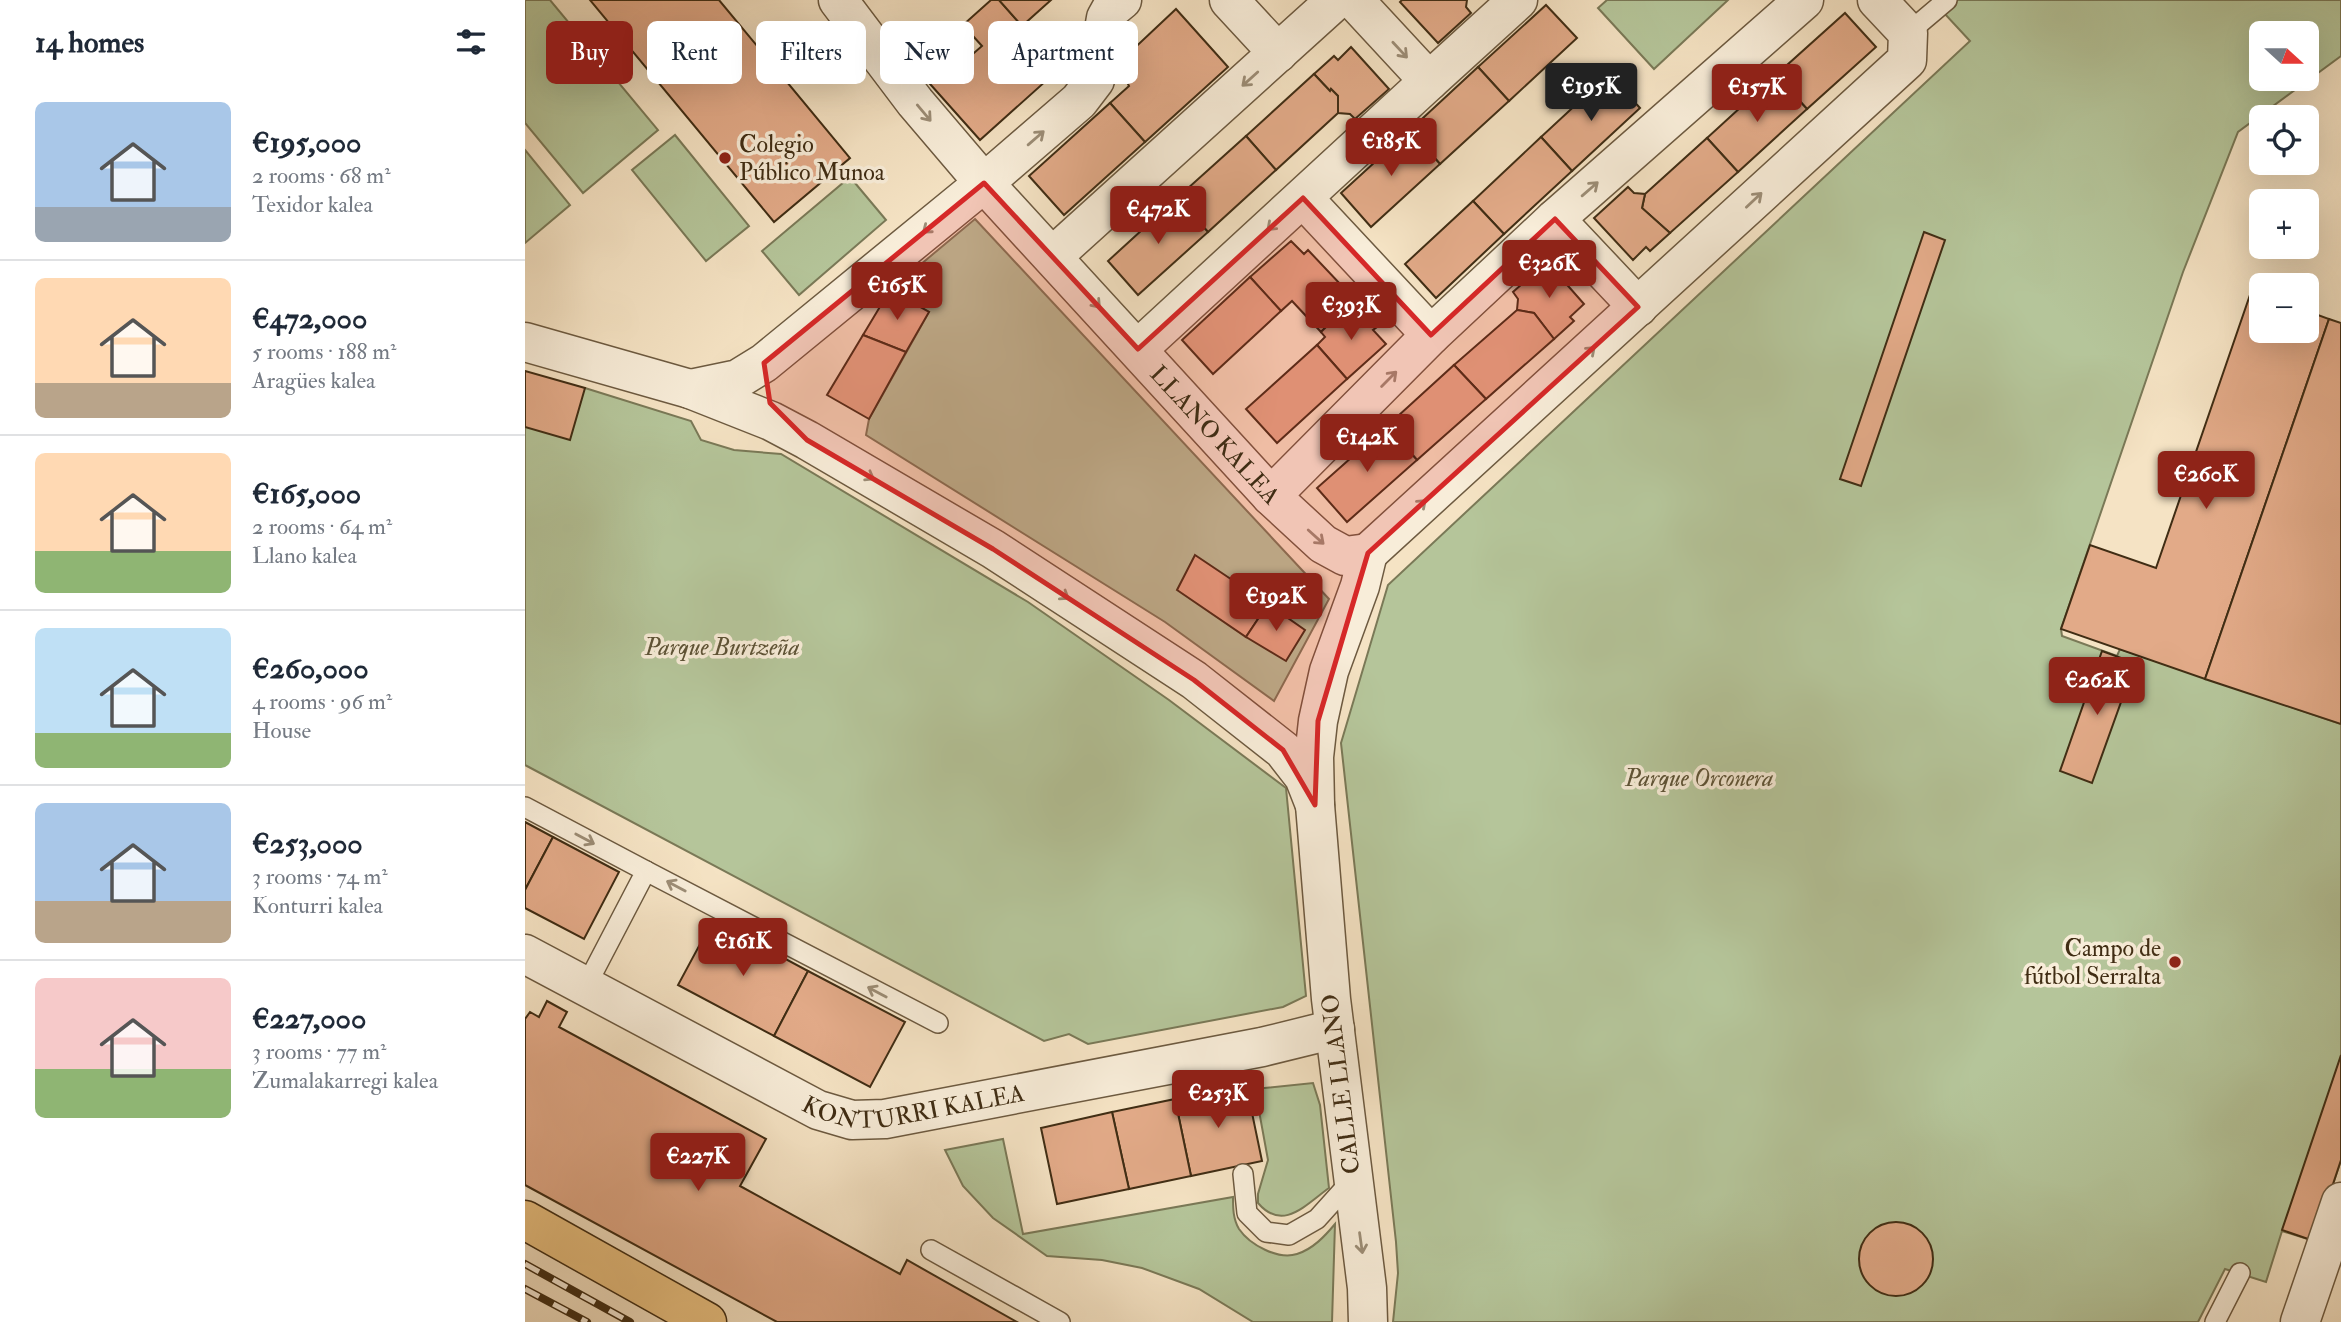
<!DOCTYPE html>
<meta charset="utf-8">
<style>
body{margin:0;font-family:"IM FELL Double Pica",serif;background:#f6f6f7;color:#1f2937;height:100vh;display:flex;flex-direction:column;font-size:26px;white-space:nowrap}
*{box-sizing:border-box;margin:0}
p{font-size:23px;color:#747a83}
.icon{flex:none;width:38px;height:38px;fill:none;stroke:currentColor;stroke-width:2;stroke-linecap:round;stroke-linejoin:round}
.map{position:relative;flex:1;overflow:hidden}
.details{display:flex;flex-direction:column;background:#fff;width:525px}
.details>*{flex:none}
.guide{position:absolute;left:21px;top:21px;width:665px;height:63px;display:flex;gap:14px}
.needle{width:46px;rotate:111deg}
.fabs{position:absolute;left:1724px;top:21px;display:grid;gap:14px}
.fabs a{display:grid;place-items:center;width:70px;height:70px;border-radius:10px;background:#fff;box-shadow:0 7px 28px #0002;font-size:35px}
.price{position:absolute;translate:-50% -60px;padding:0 16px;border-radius:7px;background:#8f2418;color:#fff;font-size:23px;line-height:46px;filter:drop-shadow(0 2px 4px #0008)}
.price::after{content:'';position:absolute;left:50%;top:42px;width:21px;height:16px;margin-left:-10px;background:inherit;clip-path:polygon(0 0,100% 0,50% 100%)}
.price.on{background:#222;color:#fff}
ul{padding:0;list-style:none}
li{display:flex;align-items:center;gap:21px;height:175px;padding:0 35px}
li+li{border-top:2px solid #e0e1e3}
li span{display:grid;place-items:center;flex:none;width:196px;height:140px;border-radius:10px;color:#555}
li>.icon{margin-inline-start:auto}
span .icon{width:84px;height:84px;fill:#fffc;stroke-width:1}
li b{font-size:30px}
h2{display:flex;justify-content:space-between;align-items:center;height:84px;padding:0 35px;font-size:30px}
.tag{padding:0 24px;border-radius:10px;background:#fff;box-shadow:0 7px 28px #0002;font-size:24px;line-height:63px}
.tag.on{background:#8f2418;color:#fff}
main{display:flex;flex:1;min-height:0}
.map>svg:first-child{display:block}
</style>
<main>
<section class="details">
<h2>14 homes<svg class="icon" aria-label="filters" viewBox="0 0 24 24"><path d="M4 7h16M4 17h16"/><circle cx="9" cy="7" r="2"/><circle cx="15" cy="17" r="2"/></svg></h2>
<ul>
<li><span style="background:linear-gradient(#a9c7e8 75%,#9aa5b1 0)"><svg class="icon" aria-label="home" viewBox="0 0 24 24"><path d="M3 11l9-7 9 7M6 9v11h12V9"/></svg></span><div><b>€195,000</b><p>2 rooms · 68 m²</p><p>Texidor kalea</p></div></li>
<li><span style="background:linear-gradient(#ffd9b3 75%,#b9a48a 0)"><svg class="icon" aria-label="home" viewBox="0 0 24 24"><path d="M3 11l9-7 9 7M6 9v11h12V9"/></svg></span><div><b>€472,000</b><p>5 rooms · 188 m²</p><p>Aragües kalea</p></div></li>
<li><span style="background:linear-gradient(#ffd9b3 70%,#8fb573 0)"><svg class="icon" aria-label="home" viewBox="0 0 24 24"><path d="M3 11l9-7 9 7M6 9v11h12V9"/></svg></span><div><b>€165,000</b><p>2 rooms · 64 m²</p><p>Llano kalea</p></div></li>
<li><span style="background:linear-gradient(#bfe0f5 75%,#8fb573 0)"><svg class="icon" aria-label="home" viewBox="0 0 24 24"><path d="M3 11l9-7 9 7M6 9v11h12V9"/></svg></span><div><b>€260,000</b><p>4 rooms · 96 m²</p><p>House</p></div></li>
<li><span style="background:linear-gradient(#a9c7e8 70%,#b9a48a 0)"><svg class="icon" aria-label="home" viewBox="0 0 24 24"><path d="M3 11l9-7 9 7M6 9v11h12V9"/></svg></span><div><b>€253,000</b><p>3 rooms · 74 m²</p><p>Konturri kalea</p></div></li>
<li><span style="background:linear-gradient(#f6c9c9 65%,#8fb573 0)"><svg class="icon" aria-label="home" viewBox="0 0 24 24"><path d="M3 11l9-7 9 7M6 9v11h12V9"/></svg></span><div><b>€227,000</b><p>3 rooms · 77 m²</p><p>Zumalakarregi kalea</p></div></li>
</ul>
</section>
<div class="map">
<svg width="1816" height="1322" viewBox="0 0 1816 1322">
<rect width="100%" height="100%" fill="#f5e3c4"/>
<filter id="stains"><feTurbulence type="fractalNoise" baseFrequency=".00286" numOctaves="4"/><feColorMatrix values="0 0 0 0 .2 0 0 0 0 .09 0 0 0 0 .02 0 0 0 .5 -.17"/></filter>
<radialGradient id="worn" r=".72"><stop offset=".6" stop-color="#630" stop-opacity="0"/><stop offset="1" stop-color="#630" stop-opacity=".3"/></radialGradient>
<g fill="#b5c59a" stroke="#7a7957" stroke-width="2" fill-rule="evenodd">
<polygon points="0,0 25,0 133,130 58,193 0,123"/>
<polygon points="1082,0 1203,0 1129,69 1073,8"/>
<path d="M 1407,0 L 1816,0 L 1816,56 L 1713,132 L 1658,272 L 1536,629 L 1537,636 L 1592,656 L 1595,649 L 1816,724 L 1816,1160 L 1789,1241 L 1757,1231 L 1741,1282 L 1700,1269 L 1673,1322 L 868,1322 L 873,1273 L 871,1242 L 816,743 L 863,585 L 1445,41 ZM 1736,33 L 1782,33 L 1782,79 L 1736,79 Z"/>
<polygon points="150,135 224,226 181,261 107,170"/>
<polygon points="0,150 45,205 0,243"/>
<polygon points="325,177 361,220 274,295 237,251"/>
<polygon points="450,219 804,599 749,701 640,622 341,435 344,419 404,312 365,290"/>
<polygon points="60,388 166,421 176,440 209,450 256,454 503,602 644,700 761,788 781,996 758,1007 563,1044 544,1034 519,1041 0,765 0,427"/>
<path d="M 788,1083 L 795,1105 L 804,1188 C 780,1205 758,1232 733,1203 L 733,1194 L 743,1160 L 730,1089 Z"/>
<path d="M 478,1139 L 498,1234 L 708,1197 C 708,1208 708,1219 714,1229 C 725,1245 753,1260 772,1254 C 788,1249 800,1236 810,1224 L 807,1322 L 728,1322 L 674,1289 L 617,1268 L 577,1260 L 522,1256 L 468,1218 L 438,1186 L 420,1150 Z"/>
</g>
<g fill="#e2aa88" stroke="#402d14" stroke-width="2">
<polygon points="65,0 194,0 325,158 249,222"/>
<polygon points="466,0 474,0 497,26 494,29 532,71 455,140 389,66 414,43 434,66 457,46 438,25"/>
<polygon points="474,0 526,0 497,26"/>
<polygon points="877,0 942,0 941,7 946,13 913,43 875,2"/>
<polygon points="1021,5 1052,38 984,101 953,67"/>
<polygon points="651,9 703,67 620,142 585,103 604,86 597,72 598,63 602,55"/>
<polygon points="1320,13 1351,47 1282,109 1251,75"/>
<polygon points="826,47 864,89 830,119 825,114 813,113 813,96 806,89 805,91 789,74 809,56 813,60"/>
<polygon points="953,67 984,101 915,164 885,130"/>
<polygon points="789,74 805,91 806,89 813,96 813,113 751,170 721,136"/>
<polygon points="1084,74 1115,108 1047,171 1016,137"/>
<polygon points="1251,75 1282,109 1213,172 1182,138"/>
<polygon points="585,103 620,142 539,215 504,176"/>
<polygon points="885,130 915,164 846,227 816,193"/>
<polygon points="721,136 751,170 683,232 652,198"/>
<polygon points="1016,137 1047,171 979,234 948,201"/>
<polygon points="1182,138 1213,172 1145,233 1117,208 1120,194"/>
<polygon points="1103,187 1109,193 1120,194 1117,208 1145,233 1125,251 1121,247 1108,260 1069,218"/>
<polygon points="652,198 683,232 613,295 583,261"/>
<polygon points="948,201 979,234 911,298 880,264"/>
<polygon points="1399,232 1420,240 1336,486 1315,479"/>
<polygon points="766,241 779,254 783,250 834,304 816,320 812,316 796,332 767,301 756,311 725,277"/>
<polygon points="1022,262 1059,304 1045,317 1049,321 1029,339 1009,313 992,310 993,299 988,292"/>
<polygon points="725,277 756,311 688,374 657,340"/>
<polygon points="365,290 404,312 381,352 338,335"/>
<polygon points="1726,292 1736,295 1736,331 1782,331 1782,311 1804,319 1680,679 1536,629 1565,545 1631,568"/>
<polygon points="833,305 852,327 848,330 861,344 822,379 792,345 800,337 796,332 812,316 816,320"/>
<polygon points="992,310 1009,313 1029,339 961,399 929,365"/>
<polygon points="1804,319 1816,323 1816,724 1680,679"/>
<polygon points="338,335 381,352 344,419 302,395"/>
<polygon points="792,345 822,379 752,443 721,409"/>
<polygon points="929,365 961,399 892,460 862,426"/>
<polygon points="0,371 60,388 45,440 0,427"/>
<polygon points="862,426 892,460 822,522 792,488"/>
<polygon points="670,555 743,604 721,637 652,590"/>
<polygon points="743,604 780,630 761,661 721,637"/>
<polygon points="1577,651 1610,663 1567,783 1535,771"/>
<polygon points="0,822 28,837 0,890"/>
<polygon points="28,837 94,872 59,939 0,908 0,890"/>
<polygon points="188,920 283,971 249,1036 153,985"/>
<polygon points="283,971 380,1022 345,1087 249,1036"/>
<polygon points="22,1001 42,1012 34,1027 241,1139 215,1186 375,1274 382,1260 492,1322 252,1322 0,1185 0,1019 5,1012 14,1017"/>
<polygon points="1816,1055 1816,1160 1789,1241 1757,1230"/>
<polygon points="721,1084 737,1161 666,1176 650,1099"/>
<polygon points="650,1099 666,1176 604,1189 587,1112"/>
<polygon points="587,1112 604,1189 532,1204 516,1128"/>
<circle cx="1371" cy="1259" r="37"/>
</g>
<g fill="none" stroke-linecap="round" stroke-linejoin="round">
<g stroke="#6d5a40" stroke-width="22">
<g id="service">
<polyline points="1383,33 1422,0"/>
<polyline points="0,807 121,871 61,986"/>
<polyline points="121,871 413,1023"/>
<polyline points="718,1174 722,1213 741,1232 764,1235 792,1219 828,1179"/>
<polyline points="406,1250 535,1322"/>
<polyline points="1690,1322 1715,1273"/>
</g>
</g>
<g stroke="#6d5a40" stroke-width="41">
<g id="minor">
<path id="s1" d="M 313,0 L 390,102 L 459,183 L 746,496 L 798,544 L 820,556 L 843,553"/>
<polyline points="704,0 753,53"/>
<polyline points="904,81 993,0"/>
<polyline points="778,198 906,335"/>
<polyline points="1030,219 1113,307"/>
<polyline points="528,256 811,0"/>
<polyline points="0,342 165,389 246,421 282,440 468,549 669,680 758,750 779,777 790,805"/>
<polyline points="613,349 904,81 829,0"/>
<polyline points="165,389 213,379 239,363 459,183 554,101 570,80 581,18 586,9 597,0"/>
<polyline points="746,496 906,335 1030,219 1279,0"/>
<polyline points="843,553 1382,60 1383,33 1352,0"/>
<path id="s2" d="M 0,954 L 293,1110 L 327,1120 L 360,1119 L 737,1047 L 810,1029"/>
<polyline points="843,1322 842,1288 806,999 790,805 789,757 793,721 804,671 835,586 843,553"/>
<polyline points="1775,1322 1816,1202"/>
</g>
</g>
<g stroke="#402d14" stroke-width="41">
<polyline id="primary" points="0,1220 182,1322"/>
</g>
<use href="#service" stroke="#f8edd9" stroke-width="19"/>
<use href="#minor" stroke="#f8edd9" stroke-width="38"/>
<use href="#primary" stroke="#eac282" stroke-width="38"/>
<g stroke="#402d14" stroke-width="8">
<g id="rail">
<polyline points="0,1264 105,1322"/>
<polyline points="0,1289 62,1322"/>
</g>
</g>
<use href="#rail" stroke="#f8edd9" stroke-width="5" stroke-dasharray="16" stroke-linecap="butt"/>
</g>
<defs><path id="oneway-shaft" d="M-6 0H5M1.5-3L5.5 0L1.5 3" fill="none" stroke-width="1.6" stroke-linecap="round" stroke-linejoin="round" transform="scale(1.75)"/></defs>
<g stroke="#9c8d76">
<use href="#oneway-shaft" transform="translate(875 50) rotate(47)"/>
<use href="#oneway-shaft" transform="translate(725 79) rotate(138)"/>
<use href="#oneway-shaft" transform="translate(399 113) rotate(50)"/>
<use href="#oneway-shaft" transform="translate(511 138) rotate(-41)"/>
<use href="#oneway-shaft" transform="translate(1065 189) rotate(-41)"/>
<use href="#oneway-shaft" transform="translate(1229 200) rotate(-43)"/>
<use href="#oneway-shaft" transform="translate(750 223) rotate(137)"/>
<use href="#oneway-shaft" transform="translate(406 226) rotate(141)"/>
<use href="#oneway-shaft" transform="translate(568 300) rotate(48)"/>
<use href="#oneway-shaft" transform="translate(1062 354) rotate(-42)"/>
<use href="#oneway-shaft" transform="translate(864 379) rotate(-45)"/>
<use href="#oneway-shaft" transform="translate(340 474) rotate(30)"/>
<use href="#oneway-shaft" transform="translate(893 507) rotate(-42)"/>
<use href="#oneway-shaft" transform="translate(791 537) rotate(42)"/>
<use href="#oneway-shaft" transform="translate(535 593) rotate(33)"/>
<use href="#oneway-shaft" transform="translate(60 839) rotate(28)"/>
<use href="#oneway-shaft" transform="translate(151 886) rotate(-152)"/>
<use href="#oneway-shaft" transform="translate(352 992) rotate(-152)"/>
<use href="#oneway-shaft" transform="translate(836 1243) rotate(82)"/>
</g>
<path fill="#d62828" fill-opacity="0.2" stroke="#d62828" stroke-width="5" stroke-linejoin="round" d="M 459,183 L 613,349 L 778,198 L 906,335 L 1030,219 L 1113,307 L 843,553 L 793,721 L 790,805 L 758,750 L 669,680 L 468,549 L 282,440 L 245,403 L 239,363 Z"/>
<g fill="#8f2418" stroke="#f8edd9" stroke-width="2.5">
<circle cx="200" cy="158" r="7"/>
<circle cx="1650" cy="962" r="7"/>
</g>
<g text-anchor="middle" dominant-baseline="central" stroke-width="7" stroke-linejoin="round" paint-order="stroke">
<g font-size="24" fill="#402d14" stroke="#f8edd9" text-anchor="start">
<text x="214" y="144">Colegio<tspan x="214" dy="28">Público Munoa</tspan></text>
<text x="1636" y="948" text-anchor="end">Campo de<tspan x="1636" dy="28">fútbol Serralta</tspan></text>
</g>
<g font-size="24" fill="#402d14" stroke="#f8edd9">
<text stroke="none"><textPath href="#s1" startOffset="576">LLANO KALEA</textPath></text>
<text transform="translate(816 1084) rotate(-97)">CALLE LLANO</text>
<text stroke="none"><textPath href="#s2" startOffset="429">KONTURRI KALEA</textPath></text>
</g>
<g font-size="24" font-style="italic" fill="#5d5336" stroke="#f8edd9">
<text x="197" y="647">Parque Burtzeña</text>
<text x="1174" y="778">Parque Orconera</text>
</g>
</g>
<rect width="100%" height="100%" filter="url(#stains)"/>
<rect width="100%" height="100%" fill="url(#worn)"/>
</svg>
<div class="fabs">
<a><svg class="needle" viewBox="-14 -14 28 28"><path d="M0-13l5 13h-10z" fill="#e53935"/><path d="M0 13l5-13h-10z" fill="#747a83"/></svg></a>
<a><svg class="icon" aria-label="locate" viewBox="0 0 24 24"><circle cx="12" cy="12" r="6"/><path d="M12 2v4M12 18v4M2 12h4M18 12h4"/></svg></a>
<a>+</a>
<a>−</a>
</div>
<b class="price on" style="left:1066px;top:123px">€195K</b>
<b class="price" style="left:1232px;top:124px">€157K</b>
<b class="price" style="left:866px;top:178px">€185K</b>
<b class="price" style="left:633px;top:246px">€472K</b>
<b class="price" style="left:1024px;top:300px">€326K</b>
<b class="price" style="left:372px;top:322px">€165K</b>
<b class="price" style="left:826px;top:342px">€393K</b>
<b class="price" style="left:842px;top:474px">€142K</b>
<b class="price" style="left:1681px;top:511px">€260K</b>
<b class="price" style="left:751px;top:633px">€192K</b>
<b class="price" style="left:1572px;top:717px">€262K</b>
<b class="price" style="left:218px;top:978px">€161K</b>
<b class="price" style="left:693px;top:1130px">€253K</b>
<b class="price" style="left:173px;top:1193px">€227K</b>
<div class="guide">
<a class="tag on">Buy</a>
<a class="tag">Rent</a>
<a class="tag">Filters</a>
<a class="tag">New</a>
<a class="tag">Apartment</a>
</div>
</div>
</main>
